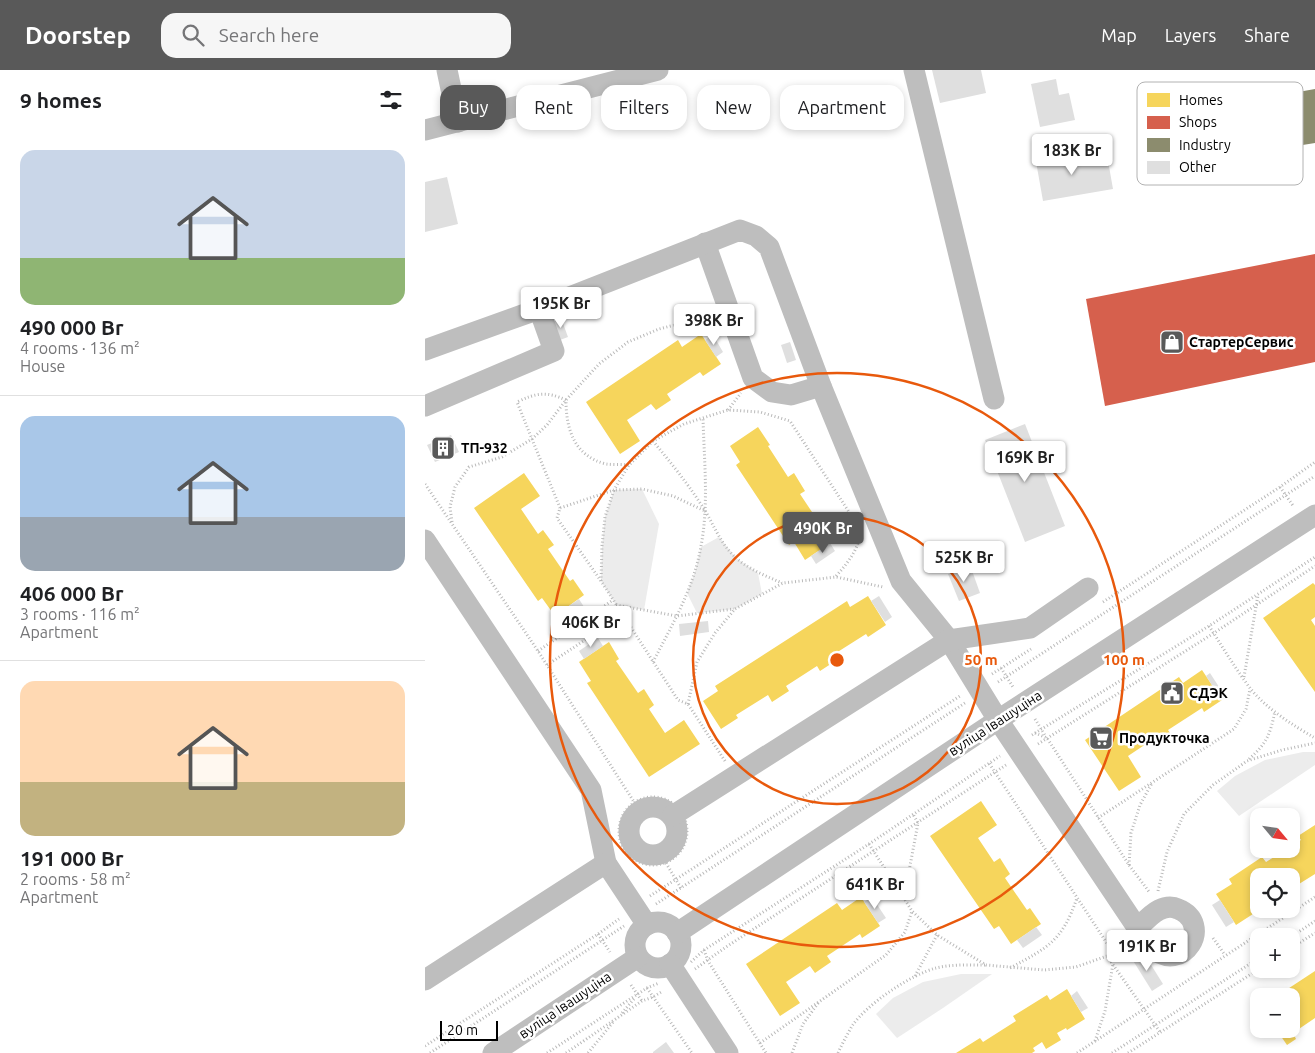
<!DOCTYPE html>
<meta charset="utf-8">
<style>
body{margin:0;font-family:Ubuntu,sans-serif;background:#f6f6f6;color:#202124;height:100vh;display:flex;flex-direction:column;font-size:19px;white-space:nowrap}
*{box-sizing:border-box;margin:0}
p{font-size:16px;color:#757577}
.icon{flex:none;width:28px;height:28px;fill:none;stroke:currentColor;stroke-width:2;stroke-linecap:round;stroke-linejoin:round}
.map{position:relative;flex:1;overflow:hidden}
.side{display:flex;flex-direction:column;background:#fff;width:425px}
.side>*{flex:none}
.guide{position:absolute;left:15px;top:15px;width:475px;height:45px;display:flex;gap:10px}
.needle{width:32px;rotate:119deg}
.tools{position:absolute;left:825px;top:738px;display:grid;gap:10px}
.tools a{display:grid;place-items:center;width:50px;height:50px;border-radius:10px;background:#fff;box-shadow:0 2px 8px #0003;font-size:25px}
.scale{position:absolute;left:15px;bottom:12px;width:58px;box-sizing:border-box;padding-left:5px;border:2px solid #000;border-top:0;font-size:14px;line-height:18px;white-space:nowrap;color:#000;-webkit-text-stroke:4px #fff;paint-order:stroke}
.price{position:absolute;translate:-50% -42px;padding:0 11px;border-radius:5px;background:#fff;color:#222;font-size:16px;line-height:32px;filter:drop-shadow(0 1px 2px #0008)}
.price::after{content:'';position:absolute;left:50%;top:30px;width:15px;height:11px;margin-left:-8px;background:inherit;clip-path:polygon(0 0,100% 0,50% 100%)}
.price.current{background:#595959;color:#fff}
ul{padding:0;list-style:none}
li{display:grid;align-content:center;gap:10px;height:265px;padding:0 20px}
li+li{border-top:1px solid #e0e0e0}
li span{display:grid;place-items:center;height:155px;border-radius:15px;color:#555}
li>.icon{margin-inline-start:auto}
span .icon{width:90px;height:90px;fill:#fffc;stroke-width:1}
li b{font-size:21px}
h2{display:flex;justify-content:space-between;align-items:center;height:60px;padding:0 20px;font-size:21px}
.chip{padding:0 18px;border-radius:15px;background:#fff;box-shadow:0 2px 8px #0003;font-size:18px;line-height:45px}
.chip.current{background:#595959;color:#fff}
header{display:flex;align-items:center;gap:30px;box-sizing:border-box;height:70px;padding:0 25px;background:#595959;color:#fff}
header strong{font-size:24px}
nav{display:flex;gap:28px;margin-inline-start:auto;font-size:18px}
.search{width:350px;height:45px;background:#f6f6f6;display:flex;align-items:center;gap:12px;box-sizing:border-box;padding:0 18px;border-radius:15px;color:#757577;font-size:19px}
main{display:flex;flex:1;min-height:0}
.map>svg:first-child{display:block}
</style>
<header>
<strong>Doorstep</strong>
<div class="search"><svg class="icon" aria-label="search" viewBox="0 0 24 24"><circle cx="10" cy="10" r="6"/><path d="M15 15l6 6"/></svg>Search here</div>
<nav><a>Map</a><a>Layers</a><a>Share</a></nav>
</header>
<main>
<section class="side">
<h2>9 homes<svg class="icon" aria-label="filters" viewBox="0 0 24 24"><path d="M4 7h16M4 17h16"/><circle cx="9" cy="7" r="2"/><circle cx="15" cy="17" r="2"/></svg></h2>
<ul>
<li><span style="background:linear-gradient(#c9d6e8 70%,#8fb573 0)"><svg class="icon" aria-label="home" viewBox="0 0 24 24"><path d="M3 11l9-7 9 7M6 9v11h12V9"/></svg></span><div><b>490 000 Br</b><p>4 rooms · 136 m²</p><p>House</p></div></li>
<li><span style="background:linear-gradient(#a9c7e8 65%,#9aa5b1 0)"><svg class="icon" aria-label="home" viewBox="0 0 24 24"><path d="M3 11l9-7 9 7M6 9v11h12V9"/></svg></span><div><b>406 000 Br</b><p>3 rooms · 116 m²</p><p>Apartment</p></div></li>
<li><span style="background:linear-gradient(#ffd9b3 65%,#c2b280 0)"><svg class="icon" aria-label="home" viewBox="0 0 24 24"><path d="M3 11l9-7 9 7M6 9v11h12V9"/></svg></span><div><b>191 000 Br</b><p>2 rooms · 58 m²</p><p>Apartment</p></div></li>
</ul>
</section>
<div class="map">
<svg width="890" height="983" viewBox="0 0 890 983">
<rect width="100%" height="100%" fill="#fff"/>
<g fill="#ececec">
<polygon points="217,419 234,454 219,540 191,535 176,511 177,477 180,447 189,420"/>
<polygon points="294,467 311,488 333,503 337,524 310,539 272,543 262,523 270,502 276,477"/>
<polygon points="878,682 890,682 890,695 814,746 792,721 810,706 840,690"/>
<polygon points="536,904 567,904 518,938 472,968 451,944 468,928 498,912"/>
</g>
<g fill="#f6d55c">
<polygon points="276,264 296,294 278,306 275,302 242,324 246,330 231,340 226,334 202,350 215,371 195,384 161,332 253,270 257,277"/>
<polygon points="333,357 345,375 343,376 363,407 369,403 380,421 375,424 395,454 398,452 410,470 380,490 369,472 364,475 311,395 315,392 305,376"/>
<polygon points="99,403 115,426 96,439 113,464 118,460 129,475 123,479 145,511 148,509 159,525 130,546 117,528 113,531 49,438"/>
<polygon points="888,513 890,515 890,547 886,550 890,556 890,622 838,548"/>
<polygon points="443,526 461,555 443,567 441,564 411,583 415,588 395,601 392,596 361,616 364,621 347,632 343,625 311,645 313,648 296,659 278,631 293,621 290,616 422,531 425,537"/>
<polygon points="184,572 194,589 191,591 213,623 219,619 229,635 224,639 240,663 259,650 275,674 224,707 162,613 166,611 154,592"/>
<polygon points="777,600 797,630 779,642 777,638 743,660 747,666 731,676 727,670 703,686 716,707 694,721 660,670 754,607 758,613"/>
<polygon points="556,731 572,755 553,768 569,792 575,788 585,804 580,808 602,840 605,838 616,854 586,874 574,856 569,859 505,766"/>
<polygon points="890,755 890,804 866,819 866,806 834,806 834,835 826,840 828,844 811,855 791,824 807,814 804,809 837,787 841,792 862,779 866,779 866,776 876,770 873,766"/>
<polygon points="436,827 455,856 437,868 435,864 402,886 406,892 390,903 385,896 361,912 375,933 355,946 321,894 412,833 417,840"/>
<polygon points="890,901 890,948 868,963 871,969 862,975 851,959 866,959 866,926 852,926"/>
<polygon points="642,919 660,949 642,960 641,958 632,963 636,970 621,979 617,972 608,978 610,981 607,983 531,983 555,968 558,972 591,951 588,946 622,925 625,930"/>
</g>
<polygon fill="#d6604d" points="890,184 890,292 680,336 661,229"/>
<polygon fill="#8c8c6e" points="890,19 890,73 810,86 800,35"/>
<g fill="#dfdfdf">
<polygon points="507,0 556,0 561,23 515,33"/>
<polygon points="631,9 634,25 644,23 650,50 615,57 606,14"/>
<polygon points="634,82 636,93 682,85 688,119 618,131 610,86"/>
<polygon points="22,107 33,154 0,162 0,112"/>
<polygon points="136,248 143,267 135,270 128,252"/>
<polygon points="288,265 298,282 291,287 280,270"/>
<polygon points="365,272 371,290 362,293 356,275"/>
<polygon points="600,354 640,456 600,472 560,370"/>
<polygon points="26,365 34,382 10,392 2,375"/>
<polygon points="405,473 410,481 391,494 386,486"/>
<polygon points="545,495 555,523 534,531 523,504"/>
<polygon points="454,526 467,547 460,552 446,531"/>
<polygon points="154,529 159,537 140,550 135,542"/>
<polygon points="283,551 284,562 255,566 254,554"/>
<polygon points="173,568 178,576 159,589 154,581"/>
<polygon points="785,603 796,620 792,623 781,606"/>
<polygon points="447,827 461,848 453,853 439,832"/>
<polygon points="795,830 809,852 801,857 787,835"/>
<polygon points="611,857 617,865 598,878 592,870"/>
<polygon points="718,882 738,914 727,921 707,889"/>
<polygon points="652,921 663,938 656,942 646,926"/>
<polygon points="241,972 249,983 228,983 228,982"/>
</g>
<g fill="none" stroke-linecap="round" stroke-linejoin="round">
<g stroke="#b9b9b9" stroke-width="3" stroke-dasharray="1 2.5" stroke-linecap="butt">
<polyline points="303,340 316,323"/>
<path d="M 228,371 C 246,393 264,415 279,439 C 289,455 295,473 310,487 C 323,499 341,506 357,513"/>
<polyline points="0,414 113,581 209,732"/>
<polyline points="855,417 869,437"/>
<path d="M 135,438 L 92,332 C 111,323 121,321 141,330 C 141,359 149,386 181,394 C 188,395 197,394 204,395"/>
<polyline points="27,452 25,437 30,417 44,397 77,387 107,369 122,355 141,330 174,294 203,272 234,259 261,252 289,255"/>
<path d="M 411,506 C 423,493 431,482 436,465"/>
<polyline points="176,511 177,476 180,447 189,420 217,419 248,426 280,441"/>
<polyline points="678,532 855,417 890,392"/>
<polyline points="191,535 252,546 309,539"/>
<path d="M 784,556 C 797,576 810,598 825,618 C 839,637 869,656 890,668"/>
<polyline points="113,581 188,530"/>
<path d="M 228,592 C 247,555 269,518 276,476 C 284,434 279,390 278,347"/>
<polyline points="122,595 198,545"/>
<polyline points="576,598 588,617"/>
<polyline points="567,604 606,579"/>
<polyline points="819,607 833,525"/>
<polyline points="573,612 890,406"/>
<polyline points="263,634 272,592 290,563 310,539 358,513 411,507 458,517"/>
<polyline points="610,649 621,667"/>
<polyline points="610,663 622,668 704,795 725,823"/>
<polyline points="607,665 784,556 890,487"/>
<polyline points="613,674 789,563 890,496"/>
<path d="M 824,689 C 842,673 845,665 850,641"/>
<polyline points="300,691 263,634 253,630 176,511 132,448 135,438 189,420 204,395 228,371 259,354 303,340 335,342 365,351 424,442"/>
<circle cx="228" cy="761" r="34"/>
<polyline points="673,748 809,659 821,639 825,619"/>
<polyline points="444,774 487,841 512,865 561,895 619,900 651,897 682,886 687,881 564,693"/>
<polyline points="241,793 256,818"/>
<polyline points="704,795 706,763 715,735 727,713"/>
<polyline points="733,821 742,782 759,744 788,715 822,691 857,680 890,673"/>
<polyline points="225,826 535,626"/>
<polyline points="479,828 493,753 488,744"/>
<polyline points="231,834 540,633"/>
<polyline points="173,864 185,882"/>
<polyline points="866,867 890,851"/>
<polyline points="788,868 800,885"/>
<polyline points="866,878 890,863"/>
<polyline points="279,880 283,891 341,983"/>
<polyline points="682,886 735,962"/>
<polyline points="266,892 279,880 444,774 575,686"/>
<path d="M 585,898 C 624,877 637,871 652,828"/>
<polyline points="270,899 301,877 581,695"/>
<polyline points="490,906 512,865"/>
<polyline points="206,915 217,931"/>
<polyline points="222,918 267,983"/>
<polyline points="197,943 209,929"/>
<polyline points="670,971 680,941 688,894"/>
<polyline points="335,973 461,885 480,862 487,841"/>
<polyline points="0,976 173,864 194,849"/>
<polyline points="5,983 199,856"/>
<polyline points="122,983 222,918 234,913"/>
<polyline points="141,983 217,931 228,927 238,921"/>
<polyline points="163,983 189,951"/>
<polyline points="367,983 378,954 394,932"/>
<path d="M 413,983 C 417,974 422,965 427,956 C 442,934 485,905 511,898 C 527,894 545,895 561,895"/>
<polyline points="652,983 890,827"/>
<polyline points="687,983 834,888"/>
<polyline points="703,983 834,899"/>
</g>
<g stroke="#bebebe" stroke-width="21">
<polyline points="22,0 33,52"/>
<polyline points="489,0 569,329"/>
<polyline points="0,60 233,0"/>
<polyline points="280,173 328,308 347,322 366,325 396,316"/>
<path d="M 0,280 L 114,239 L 315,160 L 331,166 L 344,177 L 396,316 L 476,511 L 524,570 L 573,650 L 725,877 C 759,907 789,853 753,839 C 747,836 740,837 734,840 C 726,844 719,852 713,858"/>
<polyline points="0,336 129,281 114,239"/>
<polyline points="0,470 166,720 181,793 222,855"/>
<circle cx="228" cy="761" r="24"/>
<polyline points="247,746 524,570 605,558 663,518"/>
<circle cx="233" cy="875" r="23"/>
<polyline points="252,863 573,650 890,445"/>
<polyline points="245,894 303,983"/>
<polyline points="0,910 181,793"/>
<polyline points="68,983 213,887"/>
</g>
</g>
<g fill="none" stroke="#e8590c" stroke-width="2.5">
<circle cx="412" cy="590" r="144"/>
<circle cx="412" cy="590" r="287"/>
</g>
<defs>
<g id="shop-square" transform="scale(1.25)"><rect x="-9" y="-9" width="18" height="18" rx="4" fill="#595959" stroke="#fff"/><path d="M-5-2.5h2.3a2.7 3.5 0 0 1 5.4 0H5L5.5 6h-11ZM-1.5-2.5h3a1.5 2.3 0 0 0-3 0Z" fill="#fff"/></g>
<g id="building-square" transform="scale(1.25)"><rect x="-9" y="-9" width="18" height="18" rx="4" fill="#595959" stroke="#fff"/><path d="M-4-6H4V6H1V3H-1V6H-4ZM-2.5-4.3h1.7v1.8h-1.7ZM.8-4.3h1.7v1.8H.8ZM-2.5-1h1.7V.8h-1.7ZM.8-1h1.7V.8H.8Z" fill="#fff"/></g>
<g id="civic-square" transform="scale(1.25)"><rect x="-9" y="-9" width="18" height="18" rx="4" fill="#595959" stroke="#fff"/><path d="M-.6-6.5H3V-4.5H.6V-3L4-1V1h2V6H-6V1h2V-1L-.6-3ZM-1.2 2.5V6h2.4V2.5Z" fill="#fff"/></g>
<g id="supermarket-square" transform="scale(1.25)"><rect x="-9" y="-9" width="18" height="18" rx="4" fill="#595959" stroke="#fff"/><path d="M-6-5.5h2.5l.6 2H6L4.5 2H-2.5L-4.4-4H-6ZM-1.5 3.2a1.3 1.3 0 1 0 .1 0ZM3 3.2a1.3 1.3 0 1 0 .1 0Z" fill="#fff"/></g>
</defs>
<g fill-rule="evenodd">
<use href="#shop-square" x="747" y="272"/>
<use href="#building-square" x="18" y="378"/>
<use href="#civic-square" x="747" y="623"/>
<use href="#supermarket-square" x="676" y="668"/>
</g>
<g text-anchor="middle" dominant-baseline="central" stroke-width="5" stroke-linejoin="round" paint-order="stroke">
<g font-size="14" font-weight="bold" fill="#000" stroke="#fff" text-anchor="start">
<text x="764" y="272">СтартерСервис</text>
<text x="36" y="378">ТП-932</text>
<text x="764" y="623">СДЭК</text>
<text x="694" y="668">Продукточка</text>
</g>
<g font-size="14" fill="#000" stroke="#fff">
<text transform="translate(570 653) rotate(-33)">вуліца Івашуціна</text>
<text transform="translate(140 935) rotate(-34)">вуліца Івашуціна</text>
</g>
</g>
<rect x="712" y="12" width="166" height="103" rx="8" fill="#fff" stroke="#b2b2b2" stroke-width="1"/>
<rect x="722" y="23" width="23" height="14" fill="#f6d55c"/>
<rect x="722" y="46" width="23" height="13" fill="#d6604d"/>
<rect x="722" y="68" width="23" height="14" fill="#8c8c6e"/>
<rect x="722" y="91" width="23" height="13" fill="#dfdfdf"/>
<g font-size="14" fill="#000">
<text x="754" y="35">Homes</text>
<text x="754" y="57">Shops</text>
<text x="754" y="80">Industry</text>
<text x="754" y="102">Other</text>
</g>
<circle cx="412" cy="590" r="8" fill="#e8590c" stroke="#fff" stroke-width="2.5"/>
<g font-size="15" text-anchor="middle" font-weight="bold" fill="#e8590c" stroke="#fff" stroke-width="5" stroke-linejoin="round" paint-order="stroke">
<text x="556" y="595">50 m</text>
<text x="699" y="595">100 m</text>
</g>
</svg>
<div class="tools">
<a><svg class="needle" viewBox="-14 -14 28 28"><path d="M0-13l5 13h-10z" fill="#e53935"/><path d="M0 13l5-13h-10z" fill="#757577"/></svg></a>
<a><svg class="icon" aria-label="locate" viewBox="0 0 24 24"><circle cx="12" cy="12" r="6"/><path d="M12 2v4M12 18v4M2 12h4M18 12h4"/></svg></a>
<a>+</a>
<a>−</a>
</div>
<div class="scale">20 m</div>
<b class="price" style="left:647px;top:106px">183K Br</b>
<b class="price" style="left:136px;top:259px">195K Br</b>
<b class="price" style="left:289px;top:276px">398K Br</b>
<b class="price" style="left:600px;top:413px">169K Br</b>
<b class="price current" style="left:398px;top:484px">490K Br</b>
<b class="price" style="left:539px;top:513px">525K Br</b>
<b class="price" style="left:166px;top:578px">406K Br</b>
<b class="price" style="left:450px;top:840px">641K Br</b>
<b class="price" style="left:722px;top:902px">191K Br</b>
<div class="guide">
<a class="chip current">Buy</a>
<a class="chip">Rent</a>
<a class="chip">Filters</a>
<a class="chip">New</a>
<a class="chip">Apartment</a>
</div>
</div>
</main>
